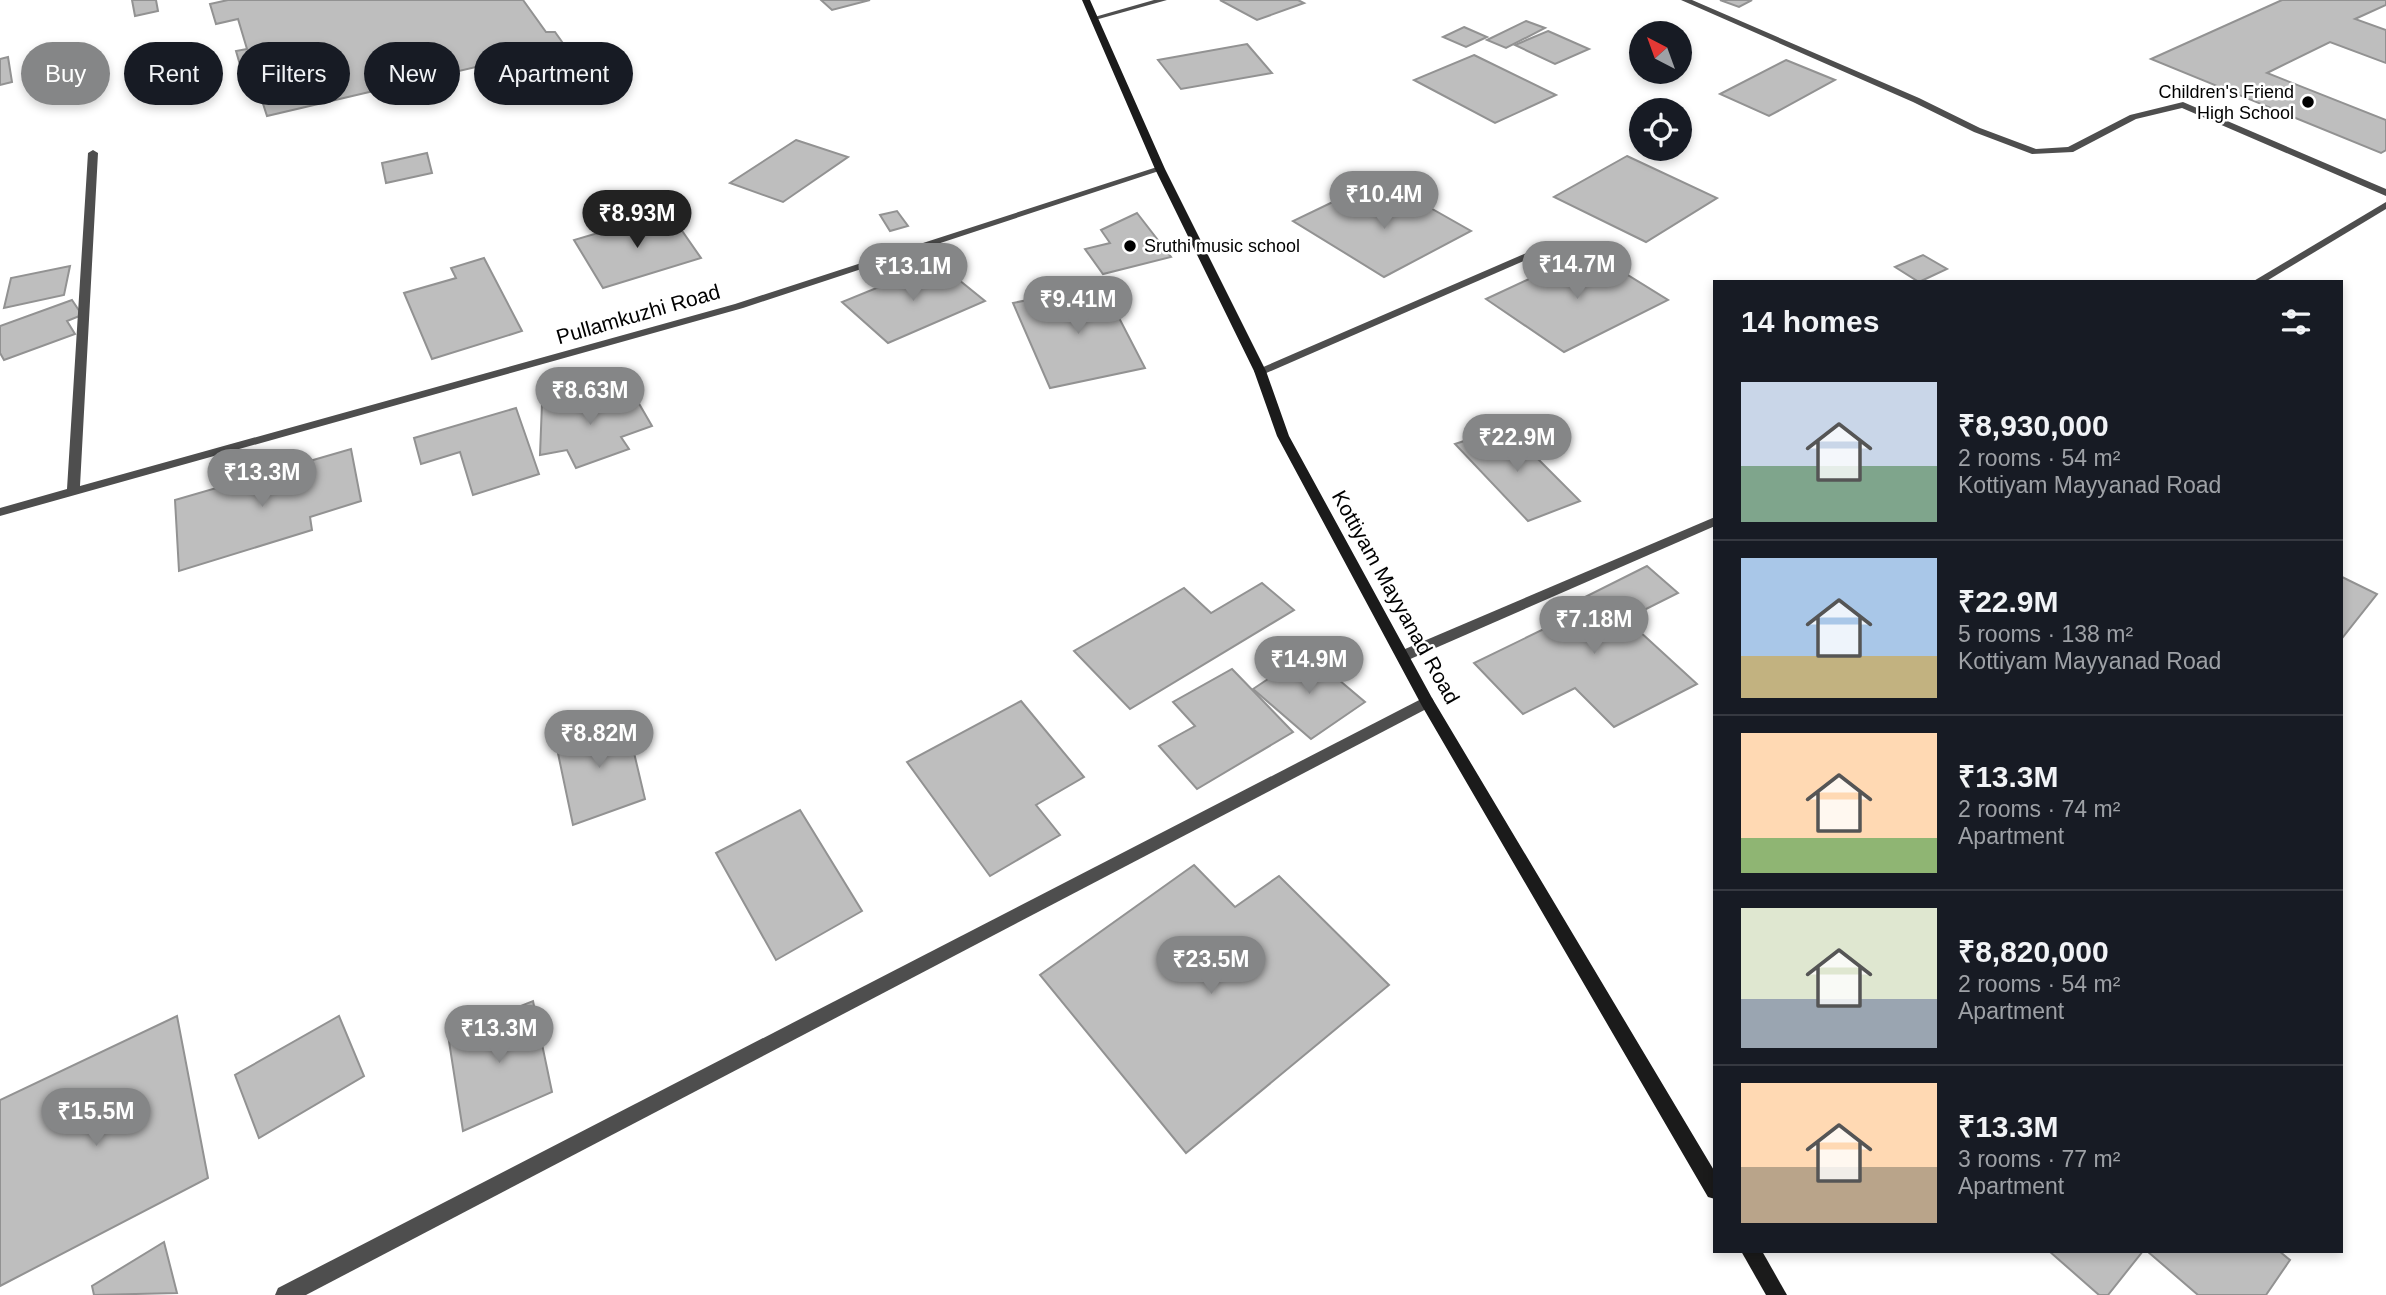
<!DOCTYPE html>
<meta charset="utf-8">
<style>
body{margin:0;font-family:Helvetica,sans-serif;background:#242831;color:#f1f3f6;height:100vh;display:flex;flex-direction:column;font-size:26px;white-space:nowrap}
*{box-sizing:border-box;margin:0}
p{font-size:23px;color:#9ea1a6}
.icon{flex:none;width:38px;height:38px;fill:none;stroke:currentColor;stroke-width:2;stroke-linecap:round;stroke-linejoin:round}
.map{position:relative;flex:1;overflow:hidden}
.drawer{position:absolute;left:1713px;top:280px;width:630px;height:973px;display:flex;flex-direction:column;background:#171b24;border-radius:0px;box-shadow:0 4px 10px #0003}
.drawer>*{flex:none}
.top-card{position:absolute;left:21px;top:42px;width:665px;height:63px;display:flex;gap:14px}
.needle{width:46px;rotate:319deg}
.controls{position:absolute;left:1629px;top:21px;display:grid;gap:14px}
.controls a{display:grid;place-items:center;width:63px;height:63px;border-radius:50%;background:#171b24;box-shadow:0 4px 10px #0003;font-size:35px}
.price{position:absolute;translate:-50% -60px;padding:0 16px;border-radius:24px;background:#858687;color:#fff;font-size:23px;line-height:46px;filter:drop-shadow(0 2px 4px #0008)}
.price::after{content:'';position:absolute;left:50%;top:42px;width:21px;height:16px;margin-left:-10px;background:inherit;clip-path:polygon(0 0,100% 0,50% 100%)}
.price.selected{background:#222;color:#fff}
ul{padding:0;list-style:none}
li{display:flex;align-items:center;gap:21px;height:175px;padding:0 28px}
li+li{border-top:2px solid #363941}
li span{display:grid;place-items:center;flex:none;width:196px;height:140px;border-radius:0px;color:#555}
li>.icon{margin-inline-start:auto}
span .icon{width:84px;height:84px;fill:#fffc;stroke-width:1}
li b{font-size:30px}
h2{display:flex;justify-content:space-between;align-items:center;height:84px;padding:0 28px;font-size:30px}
.pill{padding:0 24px;border-radius:32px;background:#171b24;box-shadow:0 4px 10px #0003;font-size:24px;line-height:63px}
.pill.selected{background:#858687;color:#fff}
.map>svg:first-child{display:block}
</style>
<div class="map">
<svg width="2386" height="1295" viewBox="0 0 2386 1295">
<rect width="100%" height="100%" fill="#fff"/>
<g fill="#bebebe" stroke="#929292" stroke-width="2">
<polygon points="132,0 156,0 158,11 135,16"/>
<polygon points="228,0 523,0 546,32 555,32 565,46 267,116 255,79 245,82 236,51 247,49 238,19 216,24 210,4"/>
<polygon points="821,0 870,0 832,10"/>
<polygon points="1220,0 1298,0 1304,3 1257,20"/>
<polygon points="1720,0 1752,0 1739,7"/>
<polygon points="2282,0 2386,0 2386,5 2355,19 2386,30 2386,63 2330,42 2267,73 2386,120 2386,150 2381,153 2151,59"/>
<polygon points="1526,21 1545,28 1506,48 1487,40"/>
<polygon points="1464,27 1487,37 1466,47 1443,37"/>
<polygon points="1548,31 1589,49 1555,64 1515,45"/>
<polygon points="1247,44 1272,73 1181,89 1158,60"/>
<polygon points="1474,55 1556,95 1495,123 1414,80"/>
<polygon points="8,57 12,82 0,85 0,59"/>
<polygon points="1786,60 1835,80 1769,116 1720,94"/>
<polygon points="796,140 848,157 783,202 730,183"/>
<polygon points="427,153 432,173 386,183 382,163"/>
<polygon points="1627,156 1717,198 1646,242 1554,197"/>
<polygon points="1397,189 1471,231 1384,277 1293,221 1337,200 1354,211"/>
<polygon points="897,211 908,226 890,231 880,215"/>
<polygon points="669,212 701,258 603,288 574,240"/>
<polygon points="1137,213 1171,257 1103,274 1085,249 1110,243 1101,230"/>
<polygon points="1589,251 1668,300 1564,352 1486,299"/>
<polygon points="1923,255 1947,269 1919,282 1895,267"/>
<polygon points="484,258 522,331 432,359 404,293 456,278 451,268"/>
<polygon points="938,263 985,301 888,343 842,302"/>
<polygon points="70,266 64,295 4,308 11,278"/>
<polygon points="1102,285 1145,368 1050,388 1013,303"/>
<polygon points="72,300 82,315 67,321 75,334 4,360 0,353 0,326"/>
<polygon points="600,393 608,404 634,395 652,426 621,437 629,449 576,468 567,450 540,455 542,403"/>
<polygon points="516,408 539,474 473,495 460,452 421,464 414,438"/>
<polygon points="1506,427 1580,501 1528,521 1455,444"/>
<polygon points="351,449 361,501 310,517 312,530 179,571 175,500"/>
<polygon points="1647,566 1678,593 1626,619 1697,684 1614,727 1575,688 1523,714 1474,663 1577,613 1569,605"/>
<polygon points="2342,577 2377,594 2343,637 2342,636"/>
<polygon points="1262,583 1294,610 1130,709 1074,651 1184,588 1211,613"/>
<polygon points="1307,653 1365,702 1311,739 1253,689"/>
<polygon points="1232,669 1293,732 1197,789 1159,746 1195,726 1173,702"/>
<polygon points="1021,701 1084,777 1036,805 1060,835 990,876 907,762"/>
<polygon points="625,715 645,799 573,825 555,739"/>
<polygon points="800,810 862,911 776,960 716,853"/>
<polygon points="1194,865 1235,907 1279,876 1389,985 1186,1153 1040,975"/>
<polygon points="533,1001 552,1092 463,1131 448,1035"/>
<polygon points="177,1016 208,1178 0,1286 0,1100"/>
<polygon points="339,1016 364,1076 259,1138 235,1075"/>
<polygon points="164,1242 177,1293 94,1295 92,1286"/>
<polygon points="2049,1251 2143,1251 2108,1295 2099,1295"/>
<polygon points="2147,1251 2279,1251 2290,1260 2266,1295 2198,1295"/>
</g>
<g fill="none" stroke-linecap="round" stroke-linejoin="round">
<g fill="#4e4e4e" fill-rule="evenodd">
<polygon points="1154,0 1167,0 1095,20 1091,18"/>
<polygon points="93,150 98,153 80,486 735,304 1157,167 1165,169 743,308 0,516 0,508 67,489 88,153"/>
</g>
<g fill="#4e4e4e" fill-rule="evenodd">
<polygon points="1681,0 1692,0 1919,98 1980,128 2036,149 2068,147 2130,115 2183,102 2386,189 2386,196 2182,108 2136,119 2073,152 2032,154 1974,132 1913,102"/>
<polygon points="2386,202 2386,209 2265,282 2252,282"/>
<polygon points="1554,241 1559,244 1558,246 1264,374 1256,374 1254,371"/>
<polygon points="1715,517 1715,526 1408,660 1398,660 1396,656 1398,652"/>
<polygon points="1427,696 1432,698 1434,702 1432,706 306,1295 275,1295 278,1288"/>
</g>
<g fill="#1b1b1b" fill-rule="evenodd">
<polygon points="1082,0 1090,0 1165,169 1266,371 1289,436 1432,698 1715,1172 1715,1199 1708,1197 1422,706 1277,436 1254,371 1155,169"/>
<polygon points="1741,1251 1762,1251 1787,1295 1766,1295"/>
</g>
</g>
<g fill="#000" stroke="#fff" stroke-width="2.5">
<circle cx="2308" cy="102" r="7"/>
<circle cx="1130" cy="246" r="7"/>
</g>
<g text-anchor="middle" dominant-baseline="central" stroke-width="5" stroke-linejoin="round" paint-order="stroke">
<g font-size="18" fill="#000" stroke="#fff" text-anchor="end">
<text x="2294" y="92">Children's Friend<tspan x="2294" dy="21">High School</tspan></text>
<text x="1144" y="246" text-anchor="start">Sruthi music school</text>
</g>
<g font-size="21" fill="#000" stroke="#fff">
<text transform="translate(638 314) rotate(-16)">Pullamkuzhi Road</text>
<text transform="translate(1396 597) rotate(61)">Kottiyam Mayyanad Road</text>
</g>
</g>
</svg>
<div class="controls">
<a><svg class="needle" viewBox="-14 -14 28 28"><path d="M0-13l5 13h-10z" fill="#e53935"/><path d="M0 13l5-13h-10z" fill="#9ea1a6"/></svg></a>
<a><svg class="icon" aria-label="locate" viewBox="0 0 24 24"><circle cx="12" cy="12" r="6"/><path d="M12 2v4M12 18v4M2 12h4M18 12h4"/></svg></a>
</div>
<b class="price" style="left:1384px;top:231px">₹10.4M</b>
<b class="price selected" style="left:637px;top:250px">₹8.93M</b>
<b class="price" style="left:1577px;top:301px">₹14.7M</b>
<b class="price" style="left:913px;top:303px">₹13.1M</b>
<b class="price" style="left:1078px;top:336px">₹9.41M</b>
<b class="price" style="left:590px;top:427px">₹8.63M</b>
<b class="price" style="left:1517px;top:474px">₹22.9M</b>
<b class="price" style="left:262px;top:509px">₹13.3M</b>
<b class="price" style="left:1594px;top:656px">₹7.18M</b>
<b class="price" style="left:1309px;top:696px">₹14.9M</b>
<b class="price" style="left:599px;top:770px">₹8.82M</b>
<b class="price" style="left:1211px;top:996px">₹23.5M</b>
<b class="price" style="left:499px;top:1065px">₹13.3M</b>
<b class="price" style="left:96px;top:1148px">₹15.5M</b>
<div class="top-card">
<a class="pill selected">Buy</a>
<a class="pill">Rent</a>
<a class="pill">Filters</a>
<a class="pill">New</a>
<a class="pill">Apartment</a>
</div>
<section class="drawer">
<h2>14 homes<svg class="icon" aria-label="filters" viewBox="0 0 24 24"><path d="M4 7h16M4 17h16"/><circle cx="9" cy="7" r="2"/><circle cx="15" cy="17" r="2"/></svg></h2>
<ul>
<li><span style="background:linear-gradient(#c9d6e8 60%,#7fa58c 0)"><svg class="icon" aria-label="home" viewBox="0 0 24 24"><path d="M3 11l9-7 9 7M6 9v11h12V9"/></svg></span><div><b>₹8,930,000</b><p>2 rooms · 54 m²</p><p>Kottiyam Mayyanad Road</p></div></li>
<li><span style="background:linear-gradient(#a9c7e8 70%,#c2b280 0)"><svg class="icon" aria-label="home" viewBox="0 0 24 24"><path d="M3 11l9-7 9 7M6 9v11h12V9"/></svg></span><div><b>₹22.9M</b><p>5 rooms · 138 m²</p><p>Kottiyam Mayyanad Road</p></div></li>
<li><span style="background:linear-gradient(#ffd9b3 75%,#8fb573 0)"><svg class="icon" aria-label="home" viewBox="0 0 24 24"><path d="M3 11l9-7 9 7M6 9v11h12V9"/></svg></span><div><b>₹13.3M</b><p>2 rooms · 74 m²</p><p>Apartment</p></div></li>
<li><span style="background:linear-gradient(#dfe7d0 65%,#9aa5b1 0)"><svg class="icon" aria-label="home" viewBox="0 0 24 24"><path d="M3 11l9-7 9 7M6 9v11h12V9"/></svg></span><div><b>₹8,820,000</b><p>2 rooms · 54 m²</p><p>Apartment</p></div></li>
<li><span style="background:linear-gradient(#ffd9b3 60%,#b9a48a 0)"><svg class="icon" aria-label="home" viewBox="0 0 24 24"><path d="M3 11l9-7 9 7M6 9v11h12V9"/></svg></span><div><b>₹13.3M</b><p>3 rooms · 77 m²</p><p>Apartment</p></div></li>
</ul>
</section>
</div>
